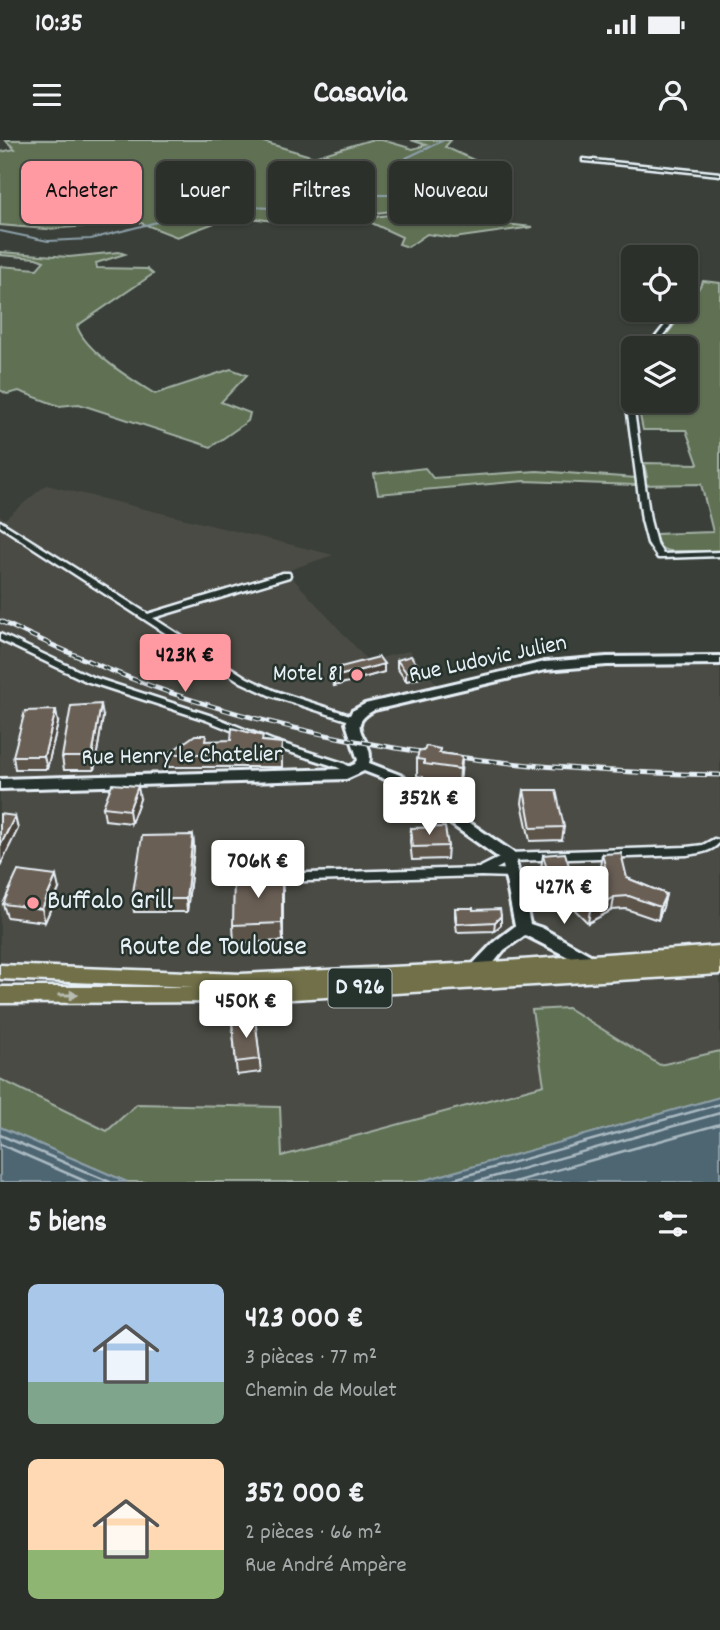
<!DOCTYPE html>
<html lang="fr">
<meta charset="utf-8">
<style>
body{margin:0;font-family:Dekko,sans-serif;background:#383c37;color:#f1f3f6;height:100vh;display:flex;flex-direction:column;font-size:26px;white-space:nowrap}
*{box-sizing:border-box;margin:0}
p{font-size:23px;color:#a6a9a9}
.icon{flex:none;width:38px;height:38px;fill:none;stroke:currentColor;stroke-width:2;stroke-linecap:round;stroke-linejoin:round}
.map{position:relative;height:1042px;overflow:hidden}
.panel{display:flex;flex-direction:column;background:#2c302b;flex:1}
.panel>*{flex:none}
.hud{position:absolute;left:21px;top:21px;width:679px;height:63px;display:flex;gap:14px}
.fabs{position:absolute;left:621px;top:105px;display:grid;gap:14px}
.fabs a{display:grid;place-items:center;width:77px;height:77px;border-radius:10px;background:#2c302b;box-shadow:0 2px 5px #0004,0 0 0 2px #484b47;font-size:35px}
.price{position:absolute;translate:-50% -60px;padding:0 16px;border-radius:7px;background:#fff;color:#222;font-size:23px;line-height:46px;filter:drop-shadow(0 2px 4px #0008)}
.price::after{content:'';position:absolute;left:50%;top:42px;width:21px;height:16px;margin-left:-10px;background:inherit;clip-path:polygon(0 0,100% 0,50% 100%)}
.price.on{background:#ff9aa2;color:#111}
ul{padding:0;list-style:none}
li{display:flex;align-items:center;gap:21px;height:175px;padding:0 28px}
li span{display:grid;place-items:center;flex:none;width:196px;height:140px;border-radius:10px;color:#555}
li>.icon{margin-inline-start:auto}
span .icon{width:84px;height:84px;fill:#fffc;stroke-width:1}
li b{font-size:30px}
h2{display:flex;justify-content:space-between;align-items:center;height:84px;padding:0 28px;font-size:30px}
.pill{padding:0 24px;border-radius:10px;background:#2c302b;box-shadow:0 2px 5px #0004,0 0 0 2px #484b47;font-size:24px;line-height:63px}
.pill.on{background:#ff9aa2;color:#111}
.status{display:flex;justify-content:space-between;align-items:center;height:49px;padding:0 35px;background:#2c302b;direction:ltr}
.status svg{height:19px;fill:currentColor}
header{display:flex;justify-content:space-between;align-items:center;height:91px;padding:0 28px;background:#2c302b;font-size:32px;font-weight:800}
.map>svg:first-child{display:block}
</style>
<div class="status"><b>10:35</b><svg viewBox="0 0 49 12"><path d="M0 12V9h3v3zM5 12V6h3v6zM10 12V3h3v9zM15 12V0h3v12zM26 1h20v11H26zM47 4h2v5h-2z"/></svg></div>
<header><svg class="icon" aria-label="menu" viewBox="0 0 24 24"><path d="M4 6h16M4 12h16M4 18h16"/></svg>Casavia<svg class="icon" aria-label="person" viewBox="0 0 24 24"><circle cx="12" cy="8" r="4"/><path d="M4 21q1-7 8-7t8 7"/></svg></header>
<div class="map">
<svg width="720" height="1042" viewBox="0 0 720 1042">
<rect width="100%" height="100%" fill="#3a4039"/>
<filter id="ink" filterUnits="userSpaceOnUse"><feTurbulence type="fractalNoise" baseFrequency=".0143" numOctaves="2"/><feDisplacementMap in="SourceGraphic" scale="14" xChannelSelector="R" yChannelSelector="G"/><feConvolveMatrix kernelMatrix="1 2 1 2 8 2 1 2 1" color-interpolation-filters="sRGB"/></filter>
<g filter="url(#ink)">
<polygon fill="#4b4c45" points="46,345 333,415 286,431 368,521 409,511 438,546 515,524 600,513 720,514 720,937 268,1042 0,992 0,376 5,379"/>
<g fill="#5e7052" stroke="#a3b0a5" stroke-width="2">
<polygon points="5,0 257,0 314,17 370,0 382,0 413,9 426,5 411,0 451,0 445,7 498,31 500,39 507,42 479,53 454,72 392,71 376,73 375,77 401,73 533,87 454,98 427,94 408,107 399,104 402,97 359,77 282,82 233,76 177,97 131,79 105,85 46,89 0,85 0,12 15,9"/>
<path d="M 0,112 L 69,117 L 119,112 L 125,114 L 96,123 L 97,128 L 147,129 L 153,134 L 77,186 C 85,211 132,240 155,254 L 231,229 L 247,235 L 221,262 L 250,273 L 248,281 L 211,307 L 79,264 L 59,266 L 19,251 L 7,254 L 0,250 L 0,126 L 37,129 L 44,121 L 36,118 L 0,115 Z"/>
<path d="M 703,141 L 720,143 L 720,411 L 669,411 C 659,409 657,403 655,394 L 713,392 L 701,344 L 635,345 L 524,341 L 378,354 L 374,334 L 425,328 L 433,338 L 537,331 L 637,338 L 647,337 L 644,323 L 698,324 L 686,290 L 643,290 L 637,261 L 686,261 L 686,245 L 689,244 L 686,237 L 686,208 L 656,208 L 686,170 Z"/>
<polygon points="568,868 660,925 720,911 720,957 418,1042 127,1042 0,987 0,939 107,991 137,964 280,967 282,1016 544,945 532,870"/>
</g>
<g fill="#4e6672" stroke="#8c9ea8" stroke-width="2">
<polygon points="720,957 720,1042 418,1042"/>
<polygon points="0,987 127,1042 0,1042"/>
</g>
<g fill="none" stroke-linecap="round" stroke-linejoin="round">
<g stroke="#aab9c2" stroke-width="2.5">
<polyline points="0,995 110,1042"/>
<polyline points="0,1004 87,1042"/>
<polyline points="443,1042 720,964"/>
<polyline points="475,1042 720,973"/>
<polyline points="514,1042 720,984"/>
</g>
<polyline stroke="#8c9ea8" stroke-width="2" points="0,91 48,101 91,99 223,65 303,70 334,67 375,55 426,55 438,43 406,18 444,0"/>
<g stroke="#e8f1f8" stroke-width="5">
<g id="minor">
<polygon points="583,19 720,33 720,35 585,21 583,21"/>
<polygon points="666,184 671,185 653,208 647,208"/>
<polygon points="634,234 634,245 631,251 650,380 656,403 663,414 720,412 720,416 661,418 658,418 648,403 642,380 625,251 631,236"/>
<polygon points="0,381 148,474 283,433 289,433 290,435 289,437 153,478 247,538 275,551 356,577 358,579 353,582 350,581 269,555 241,542 0,386"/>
<polygon points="0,494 92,537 212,576 274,601 343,623 356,630 358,632 356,634 350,634 337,627 268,605 206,580 86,541 0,500"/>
<path d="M 714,699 L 718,700 L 719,703 C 711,712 699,713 687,715 L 511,721 L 496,729 L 516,730 L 517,733 L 516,736 L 512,737 L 481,736 L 273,742 L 269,741 L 268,738 L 269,735 L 273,734 L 479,728 L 509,713 L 687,707 L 703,705 Z"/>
</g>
</g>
<g stroke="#e8f1f8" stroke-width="6">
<path id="secondary" d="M 720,516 L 720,524 L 607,525 L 545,530 L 374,570 C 341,588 376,599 369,623 L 400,635 L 514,713 L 530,784 L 542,788 L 596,818 L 598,822 L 596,826 L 590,828 L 525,795 L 504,810 L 484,835 L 478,836 L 472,835 L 470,830 L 472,825 L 494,802 L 515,786 L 502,720 L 390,641 L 364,631 L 346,639 L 0,649 L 0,639 L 344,629 L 355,624 L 358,620 L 346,583 L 352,571 L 365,564 L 545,522 L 607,517 Z"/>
</g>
<g stroke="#e8f1f8" stroke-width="5">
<polygon id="primary" points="720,806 720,834 243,862 0,863 0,847 194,847 0,839 0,825 241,834 478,823"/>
</g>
<use href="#minor" fill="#26332d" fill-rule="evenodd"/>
<use href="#secondary" fill="#26332d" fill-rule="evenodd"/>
<use href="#primary" fill="#71704a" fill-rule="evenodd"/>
<g stroke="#e8f1f8" stroke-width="5">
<path id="rail" d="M 0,481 C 56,507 112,533 171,553 C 349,613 534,631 720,635"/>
</g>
<use href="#rail" stroke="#26332d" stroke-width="2.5" stroke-dasharray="8" stroke-linecap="butt"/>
</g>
<g fill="#5b5248" stroke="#e8f1f8" stroke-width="2">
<polygon points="397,520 421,538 406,541 397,528"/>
<polygon points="384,524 384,532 334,546 330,538 329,530"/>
<polygon points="103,577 94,630 64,630 62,617"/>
<polygon points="58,583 47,629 15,629 13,616"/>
<polygon points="206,601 263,601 282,603 282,627 169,627 168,614"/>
<polygon points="440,609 440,613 462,616 461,633 459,646 423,641 423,637 417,636 417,619 424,611"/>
<polygon points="524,650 564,687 562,700 530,701 522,663"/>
<polygon points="140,659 131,683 105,680 103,667"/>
<polygon points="411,688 448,706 447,719 412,720 410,701"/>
<polygon points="193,695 194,708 187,772 134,772 132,759"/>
<polygon points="602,714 627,738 666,754 663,767 658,780 626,769 612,770 588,783 575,770 577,757 602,744 603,741 600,727"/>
<polygon points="543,715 567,739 545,742 541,728"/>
<polygon points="59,749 45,782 7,777 3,764"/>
<polygon points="283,752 283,801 234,803 233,785"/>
<polygon points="455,768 501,776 501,785 494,791 457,792 455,777"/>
<polygon points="255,878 261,932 237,935 232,881"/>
</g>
<g fill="#4a423b" stroke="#e8f1f8" stroke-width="2">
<polygon points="384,524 384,532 334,546 334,537"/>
<polygon points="421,530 421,538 406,541 406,532"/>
<polygon points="101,564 103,577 94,630 92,617"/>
<polygon points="56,570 58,583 47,629 44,616"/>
<polygon points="462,616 461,633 459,646 460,629"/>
<polygon points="138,646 140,659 131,683 129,670"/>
<polygon points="15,676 18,689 0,726 0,706"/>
<polygon points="193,695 194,708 187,772 186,759"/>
<polygon points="569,726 567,739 545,742 547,729"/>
<polygon points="282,735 283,752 283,801 282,783"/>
<polygon points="56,736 59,749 45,782 42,769"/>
<polygon points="666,754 663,767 658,780 660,767"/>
<polygon points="614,757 612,770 588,783 590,770"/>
<polygon points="501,776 501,785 494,791 495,782"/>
</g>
<g fill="#6a5f54" stroke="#e8f1f8" stroke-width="2">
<polygon points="411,516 421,530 406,532 397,520"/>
<polygon points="379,517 384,524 334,537 329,530"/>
<polygon points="101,564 92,617 62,617 71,566"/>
<polygon points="56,570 44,616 13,616 25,571"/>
<polygon points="232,588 263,596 262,601 282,603 281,614 168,614 195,595 206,595 205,601 231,600"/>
<polygon points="426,606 440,609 439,613 462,616 460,629 424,624 424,620 417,619 419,610 424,611"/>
<polygon points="112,644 138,646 129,670 103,667"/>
<polygon points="524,650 556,650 564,687 531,688"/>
<polygon points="0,674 15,676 0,706"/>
<polygon points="445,687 448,706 413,707 411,688"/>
<polygon points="193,695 186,759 132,759 142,696"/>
<polygon points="565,713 569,726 547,729 543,715"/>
<polygon points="621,713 627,738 666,754 660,767 629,756 614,757 590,770 577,757 602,744 607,734 602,714"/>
<polygon points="18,731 56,736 42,769 3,764"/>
<polygon points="282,735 282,783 233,785 234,736"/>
<polygon points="455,768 473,768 473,770 500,769 501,776 495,782 457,784"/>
<polygon points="255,878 260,919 236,922 232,881"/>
</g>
<defs><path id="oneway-solid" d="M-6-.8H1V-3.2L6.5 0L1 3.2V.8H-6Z" transform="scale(1.75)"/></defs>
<use fill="#b8bdb2" href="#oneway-solid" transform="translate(68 855)"/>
</g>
<g fill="#ff9aa2" stroke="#26332d" stroke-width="2.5">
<circle cx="357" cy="535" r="7"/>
<circle cx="33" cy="763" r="7"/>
</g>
<g text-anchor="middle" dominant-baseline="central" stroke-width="5" stroke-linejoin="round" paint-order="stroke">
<rect fill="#26332d" stroke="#aeb8bb" stroke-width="2" x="328.5" y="828.5" width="63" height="39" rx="5"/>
<g font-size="23" font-weight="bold" fill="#e8f1f8">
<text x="360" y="848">D 926</text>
</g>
<g font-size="24" fill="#e8f1f8" stroke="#26332d">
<text transform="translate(488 520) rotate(-12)">Rue Ludovic Julien</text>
<text transform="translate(182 617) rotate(-1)">Rue Henry le Chatelier</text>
</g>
<g font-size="24" fill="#e8f1f8" stroke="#26332d" text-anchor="end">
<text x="343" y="535">Motel 81</text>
</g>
<g font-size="28" fill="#e8f1f8" stroke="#26332d" text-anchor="start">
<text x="47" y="763">Buffalo Grill</text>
</g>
<g font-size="28" fill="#e8f1f8" stroke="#26332d">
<text x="213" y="809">Route de Toulouse</text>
</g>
</g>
</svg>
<div class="fabs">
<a><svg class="icon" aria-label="locate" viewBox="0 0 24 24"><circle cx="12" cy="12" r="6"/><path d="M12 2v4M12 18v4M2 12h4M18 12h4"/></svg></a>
<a><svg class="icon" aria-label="layers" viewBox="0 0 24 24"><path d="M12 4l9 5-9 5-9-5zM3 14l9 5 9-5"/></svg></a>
</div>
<b class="price on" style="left:185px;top:554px">423K €</b>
<b class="price" style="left:429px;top:697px">352K €</b>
<b class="price" style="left:258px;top:760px">706K €</b>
<b class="price" style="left:564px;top:786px">427K €</b>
<b class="price" style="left:246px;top:900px">450K €</b>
<div class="hud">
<a class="pill on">Acheter</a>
<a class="pill">Louer</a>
<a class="pill">Filtres</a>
<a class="pill">Nouveau</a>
</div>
</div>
<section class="panel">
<h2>5 biens<svg class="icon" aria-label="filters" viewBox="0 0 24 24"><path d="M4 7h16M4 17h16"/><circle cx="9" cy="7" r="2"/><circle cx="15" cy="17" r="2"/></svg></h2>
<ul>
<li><span style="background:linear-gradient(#a9c7e8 70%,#7fa58c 0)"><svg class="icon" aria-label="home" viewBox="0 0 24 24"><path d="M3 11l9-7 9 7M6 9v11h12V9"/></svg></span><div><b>423 000 €</b><p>3 pièces · 77 m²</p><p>Chemin de Moulet</p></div></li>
<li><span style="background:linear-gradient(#ffd9b3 65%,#8fb573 0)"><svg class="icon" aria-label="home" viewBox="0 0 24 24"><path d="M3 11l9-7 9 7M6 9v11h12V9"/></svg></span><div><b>352 000 €</b><p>2 pièces · 66 m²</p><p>Rue André Ampère</p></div></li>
</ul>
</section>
